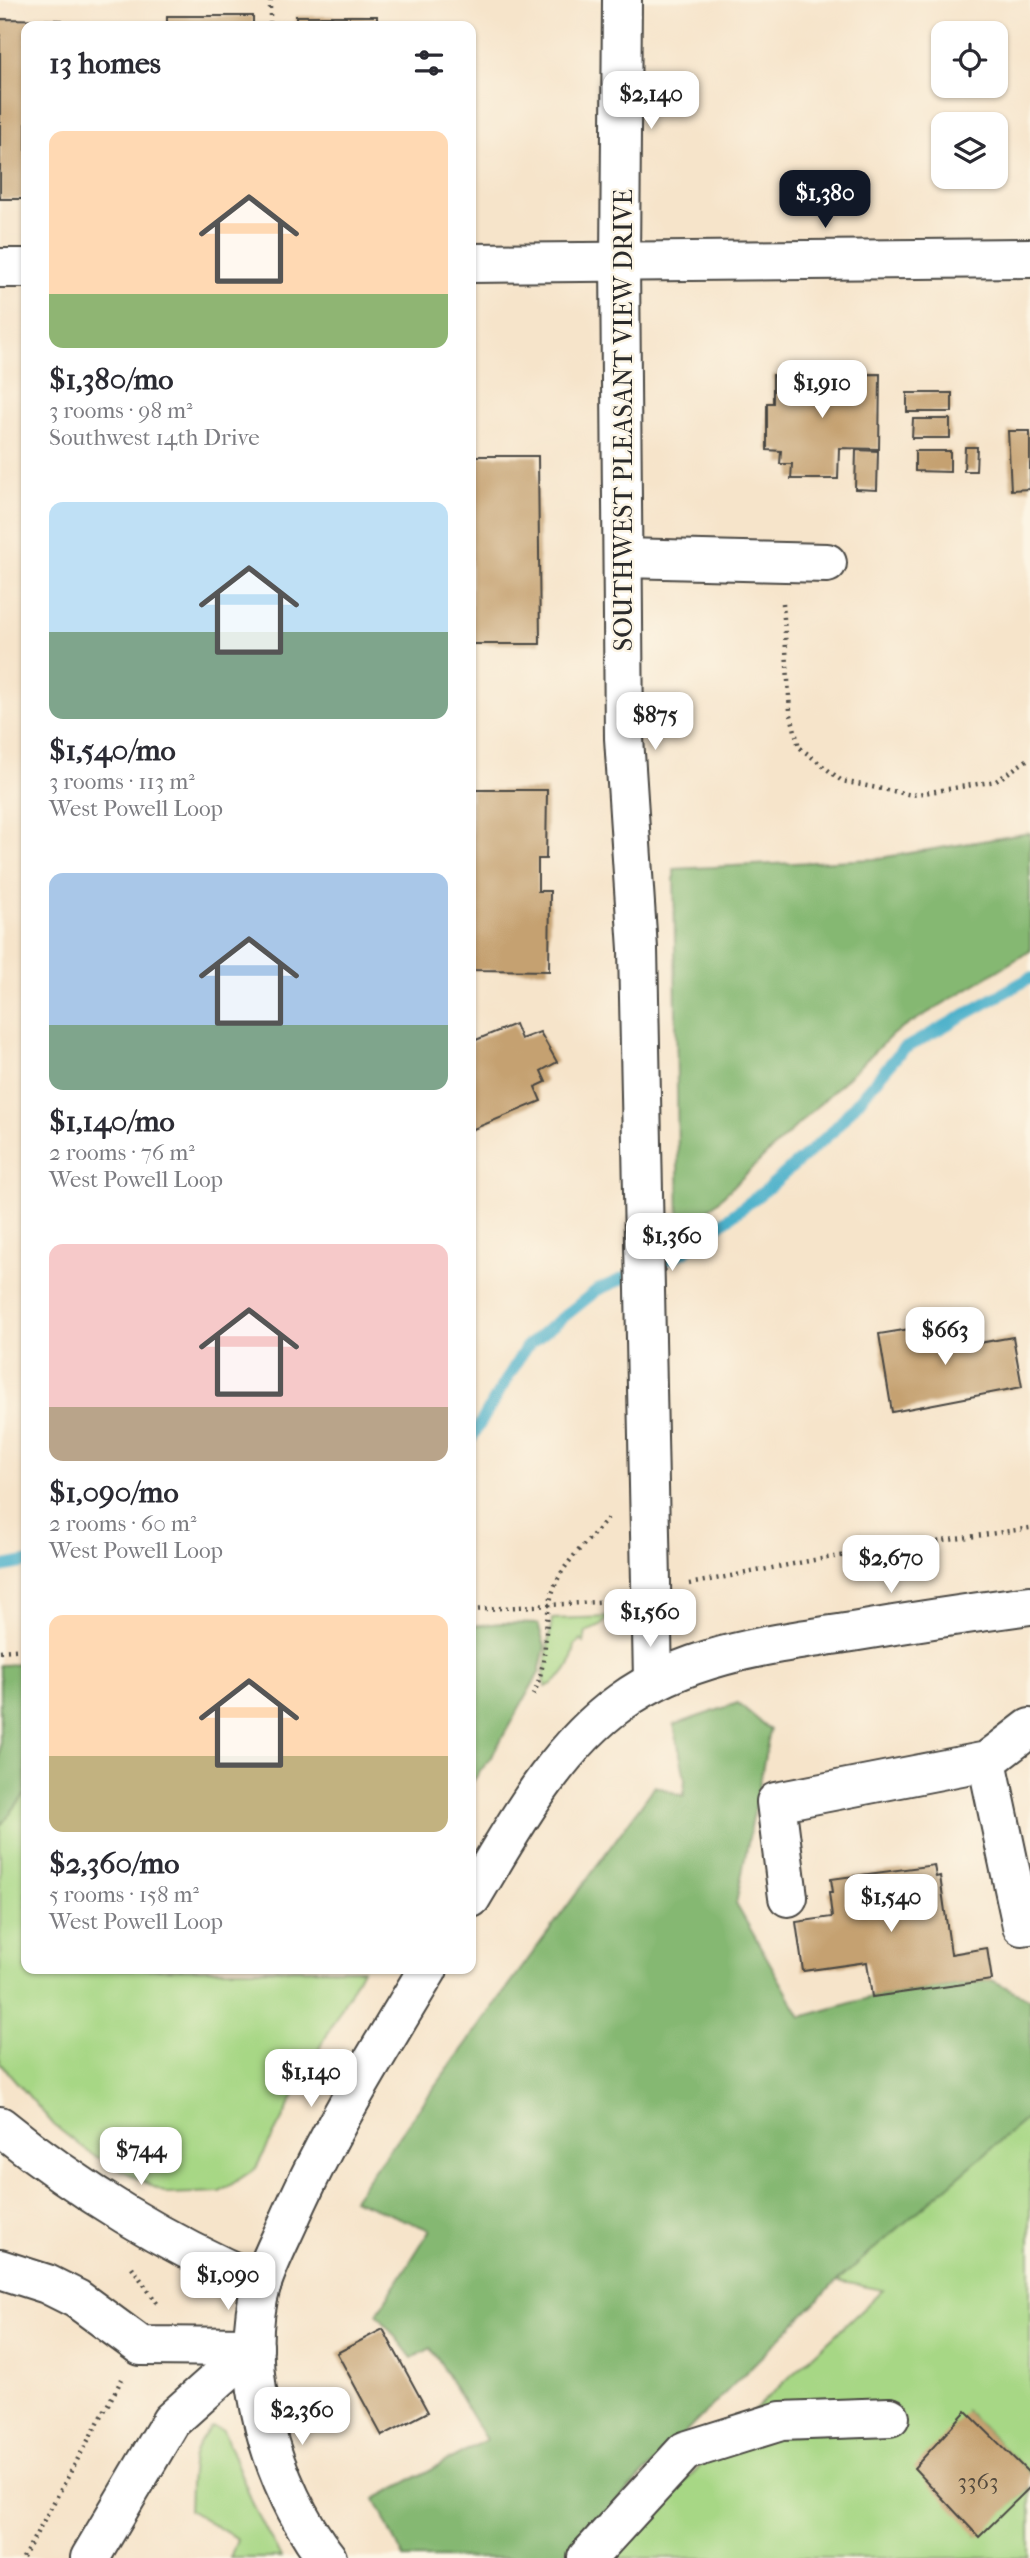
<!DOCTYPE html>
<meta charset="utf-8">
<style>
body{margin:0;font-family:"IM FELL French Canon",serif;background:#f7f7f7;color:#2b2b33;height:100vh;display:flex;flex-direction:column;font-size:26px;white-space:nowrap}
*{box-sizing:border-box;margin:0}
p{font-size:23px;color:#7c7c81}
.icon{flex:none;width:38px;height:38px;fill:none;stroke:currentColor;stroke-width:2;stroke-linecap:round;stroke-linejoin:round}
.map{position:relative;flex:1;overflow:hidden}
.drawer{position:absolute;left:21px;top:21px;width:455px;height:1953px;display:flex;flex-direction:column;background:#fff;border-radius:14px;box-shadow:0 2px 5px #0004}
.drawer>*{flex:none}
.buttons{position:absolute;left:931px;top:21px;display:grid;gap:14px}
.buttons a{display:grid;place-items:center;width:77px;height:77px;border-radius:14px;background:#fff;box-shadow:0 2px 5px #0004;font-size:35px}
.price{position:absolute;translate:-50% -60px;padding:0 16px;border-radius:14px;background:#fff;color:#222;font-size:23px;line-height:46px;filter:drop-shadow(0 2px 4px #0008)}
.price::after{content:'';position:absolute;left:50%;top:42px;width:21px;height:16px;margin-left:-10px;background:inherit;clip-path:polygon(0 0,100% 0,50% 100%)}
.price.active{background:#111827;color:#fff}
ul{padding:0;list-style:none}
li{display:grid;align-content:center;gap:14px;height:371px;padding:0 28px}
li span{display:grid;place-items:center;height:217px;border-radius:14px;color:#555}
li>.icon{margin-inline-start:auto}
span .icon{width:126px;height:126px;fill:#fffc;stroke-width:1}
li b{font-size:30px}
h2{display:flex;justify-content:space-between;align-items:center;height:84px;padding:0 28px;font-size:30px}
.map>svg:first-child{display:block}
</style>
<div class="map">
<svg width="1030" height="2558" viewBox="0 0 1030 2558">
<rect width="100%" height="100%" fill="#fcf5e5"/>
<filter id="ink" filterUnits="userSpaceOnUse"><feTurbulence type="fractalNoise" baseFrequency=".0143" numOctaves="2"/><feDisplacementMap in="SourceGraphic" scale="14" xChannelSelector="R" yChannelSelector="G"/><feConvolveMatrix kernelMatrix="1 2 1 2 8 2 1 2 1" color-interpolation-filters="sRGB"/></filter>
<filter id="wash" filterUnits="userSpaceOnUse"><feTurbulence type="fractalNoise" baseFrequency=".00686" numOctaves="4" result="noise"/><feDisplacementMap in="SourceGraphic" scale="28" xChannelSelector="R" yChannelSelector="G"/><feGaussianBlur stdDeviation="1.57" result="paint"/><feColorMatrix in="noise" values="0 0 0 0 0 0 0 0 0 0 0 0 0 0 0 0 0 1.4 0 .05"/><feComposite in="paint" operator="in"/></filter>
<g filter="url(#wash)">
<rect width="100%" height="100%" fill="#f6e4ca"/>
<g fill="#a7d785" stroke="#698158" stroke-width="2">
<path d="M 609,1617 L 601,1626 L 586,1632 L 584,1643 L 581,1640 L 575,1645 C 572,1665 565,1678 546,1687 L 543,1679 L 552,1619 Z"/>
<polygon points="26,1793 26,1969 362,1969 256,2168 220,2192 167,2194 89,2153 54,2125 0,2063 0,1826"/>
<polygon points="1030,2113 1030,2474 966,2411 977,2535 1030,2487 1030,2558 609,2558 764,2401 883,2290 837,2281"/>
<path d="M 212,2427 L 223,2430 L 255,2509 L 281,2558 L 230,2558 L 237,2539 L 189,2510 C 191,2479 187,2449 212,2427 Z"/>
</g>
<g fill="#85b872" stroke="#58724e" stroke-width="2">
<polygon points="1030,833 1030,951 893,1034 679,1238 674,869 874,859"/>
<polygon points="502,1623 538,1624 545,1646 539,1673 493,1754 471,1784 471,1626"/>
<polygon points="26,1664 26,1793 0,1826 0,1665"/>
<polygon points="738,1703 770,1730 736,1904 801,2017 872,1997 992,1980 1030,1999 1030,2115 837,2281 560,2558 404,2558 375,2499 486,2440 431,2348 412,2358 377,2314 430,2230 353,2199 655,1786 684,1796 685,1778 674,1725"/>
</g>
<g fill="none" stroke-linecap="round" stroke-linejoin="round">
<g stroke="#4bb0ca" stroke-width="12">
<polyline points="471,1439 526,1347 597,1290 684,1252 767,1189 832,1132 902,1050 1030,978"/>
<polyline points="0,1567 26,1562"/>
</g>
</g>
<g id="blocks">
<g fill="#c5a171">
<rect x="167" y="16" width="86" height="10"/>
<rect x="296" y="16" width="81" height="10"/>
<polygon points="0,19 62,20 62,26 26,26 26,199 0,199"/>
<polygon points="880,374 879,449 839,448 838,479 791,479 792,464 780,464 781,451 767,450 767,403 773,403 773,375"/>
<rect x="907" y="393" width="45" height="19"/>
<polygon points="913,419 950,419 950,438 912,438"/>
<polygon points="1008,431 1030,431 1030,489 1011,490"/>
<polygon points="965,447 977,447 976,471 964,471"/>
<polygon points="856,450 878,451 877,490 855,489"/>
<polygon points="915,451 950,451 950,472 915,471"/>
<polygon points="471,456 538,456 540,644 471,644"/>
<polygon points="471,790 547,790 546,859 538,859 538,891 550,891 549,971 471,970"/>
<polygon points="515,1024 521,1039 540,1032 557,1062 541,1071 546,1082 535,1087 541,1101 471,1130 471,1042"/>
<polygon points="953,1322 957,1347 1013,1337 1022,1387 892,1412 879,1334"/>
<polygon points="934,1865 936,1877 940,1876 951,1954 987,1948 992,1980 872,1997 867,1962 803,1971 796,1922 832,1917 829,1892 833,1892 831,1879"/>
<polygon points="383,2329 428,2412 382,2436 337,2353"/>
<polygon points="966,2411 1030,2474 1030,2487 979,2537 914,2468"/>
</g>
</g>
</g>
<g filter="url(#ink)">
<use href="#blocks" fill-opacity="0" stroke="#494743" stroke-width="2"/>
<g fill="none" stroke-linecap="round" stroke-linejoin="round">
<g stroke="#494743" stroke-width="42">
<g id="minor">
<polyline points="622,0 620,262 624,738 638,949 653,1680"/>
<polyline points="471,263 1030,258"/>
<polyline points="0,268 26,268"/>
<polyline points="624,558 827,563"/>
<polyline points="987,1761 1022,1926 1030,1925"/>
<polyline points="788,1897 776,1802 987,1761 1030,1728"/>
<path d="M 471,1898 C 513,1829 554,1750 621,1702 C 687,1654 773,1644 852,1632 C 911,1622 971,1613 1030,1605"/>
<path d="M 0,2126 C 77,2189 170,2246 262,2284"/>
<polyline points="0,2269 47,2284 77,2299 141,2346 254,2347"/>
<polyline points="90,2558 171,2421 254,2347"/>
<path d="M 327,2558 C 273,2489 236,2369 262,2283 C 270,2259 282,2237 292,2214 C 330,2129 380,2049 428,1969"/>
<polyline points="587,2558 685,2451 781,2421 890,2417"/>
</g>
</g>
<g stroke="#494743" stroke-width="4.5" stroke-dasharray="2 5" stroke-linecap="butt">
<polyline points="270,0 270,26"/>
<polyline points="783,603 790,711 799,747 842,781 912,795 996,781 1030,758"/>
<polyline points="689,1584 814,1560 1030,1528"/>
<polyline points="471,1610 612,1601"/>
<polyline points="0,1651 26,1649"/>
<path d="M 533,1695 C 551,1657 541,1623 554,1588 C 563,1562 591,1539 608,1518"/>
<polyline points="132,2267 159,2306"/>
<polyline points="23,2558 122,2379"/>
</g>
<use href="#minor" stroke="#fff" stroke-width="38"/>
</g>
</g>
<g text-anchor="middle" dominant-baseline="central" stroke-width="5" stroke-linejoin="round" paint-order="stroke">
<g font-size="23" fill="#52483c">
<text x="978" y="2481">3363</text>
</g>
<g font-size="26" fill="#2b2b2b" stroke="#fcf5e5">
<text transform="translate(623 420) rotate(-90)">SOUTHWEST PLEASANT VIEW DRIVE</text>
</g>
</g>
</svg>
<div class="buttons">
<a><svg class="icon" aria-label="locate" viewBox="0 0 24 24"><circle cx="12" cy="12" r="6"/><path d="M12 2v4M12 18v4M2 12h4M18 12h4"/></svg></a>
<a><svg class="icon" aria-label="layers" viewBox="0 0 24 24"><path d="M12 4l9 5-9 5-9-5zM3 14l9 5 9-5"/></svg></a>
</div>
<b class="price" style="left:651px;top:131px">$2,140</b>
<b class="price active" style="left:825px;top:230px">$1,380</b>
<b class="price" style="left:822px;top:420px">$1,910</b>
<b class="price" style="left:655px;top:752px">$875</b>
<b class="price" style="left:672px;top:1273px">$1,360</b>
<b class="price" style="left:945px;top:1367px">$663</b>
<b class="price" style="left:891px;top:1595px">$2,670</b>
<b class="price" style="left:650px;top:1649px">$1,560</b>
<b class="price" style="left:891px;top:1934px">$1,540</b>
<b class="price" style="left:311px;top:2109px">$1,140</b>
<b class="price" style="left:141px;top:2187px">$744</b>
<b class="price" style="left:228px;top:2312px">$1,090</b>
<b class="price" style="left:302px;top:2447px">$2,360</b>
<section class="drawer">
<h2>13 homes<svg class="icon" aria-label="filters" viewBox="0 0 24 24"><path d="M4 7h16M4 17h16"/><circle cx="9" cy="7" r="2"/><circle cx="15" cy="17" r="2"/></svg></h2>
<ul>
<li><span style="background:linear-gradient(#ffd9b3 75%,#8fb573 0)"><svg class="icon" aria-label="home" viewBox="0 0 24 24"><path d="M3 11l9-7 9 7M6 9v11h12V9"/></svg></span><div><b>$1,380/mo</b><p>3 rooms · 98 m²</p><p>Southwest 14th Drive</p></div></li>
<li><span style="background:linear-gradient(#bfe0f5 60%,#7fa58c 0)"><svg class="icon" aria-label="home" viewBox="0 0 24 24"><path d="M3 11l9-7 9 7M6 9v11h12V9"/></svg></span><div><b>$1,540/mo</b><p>3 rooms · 113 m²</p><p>West Powell Loop</p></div></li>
<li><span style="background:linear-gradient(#a9c7e8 70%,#7fa58c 0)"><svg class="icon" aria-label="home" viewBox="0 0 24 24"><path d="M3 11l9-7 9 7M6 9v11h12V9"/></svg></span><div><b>$1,140/mo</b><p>2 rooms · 76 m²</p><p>West Powell Loop</p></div></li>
<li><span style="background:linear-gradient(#f6c9c9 75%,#b9a48a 0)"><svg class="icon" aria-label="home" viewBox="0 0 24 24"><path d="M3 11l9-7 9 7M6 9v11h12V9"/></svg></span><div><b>$1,090/mo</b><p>2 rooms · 60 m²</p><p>West Powell Loop</p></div></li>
<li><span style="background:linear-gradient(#ffd9b3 65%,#c2b280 0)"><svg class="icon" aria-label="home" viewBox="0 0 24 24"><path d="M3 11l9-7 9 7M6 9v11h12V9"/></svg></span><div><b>$2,360/mo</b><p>5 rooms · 158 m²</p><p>West Powell Loop</p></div></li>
</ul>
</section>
</div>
